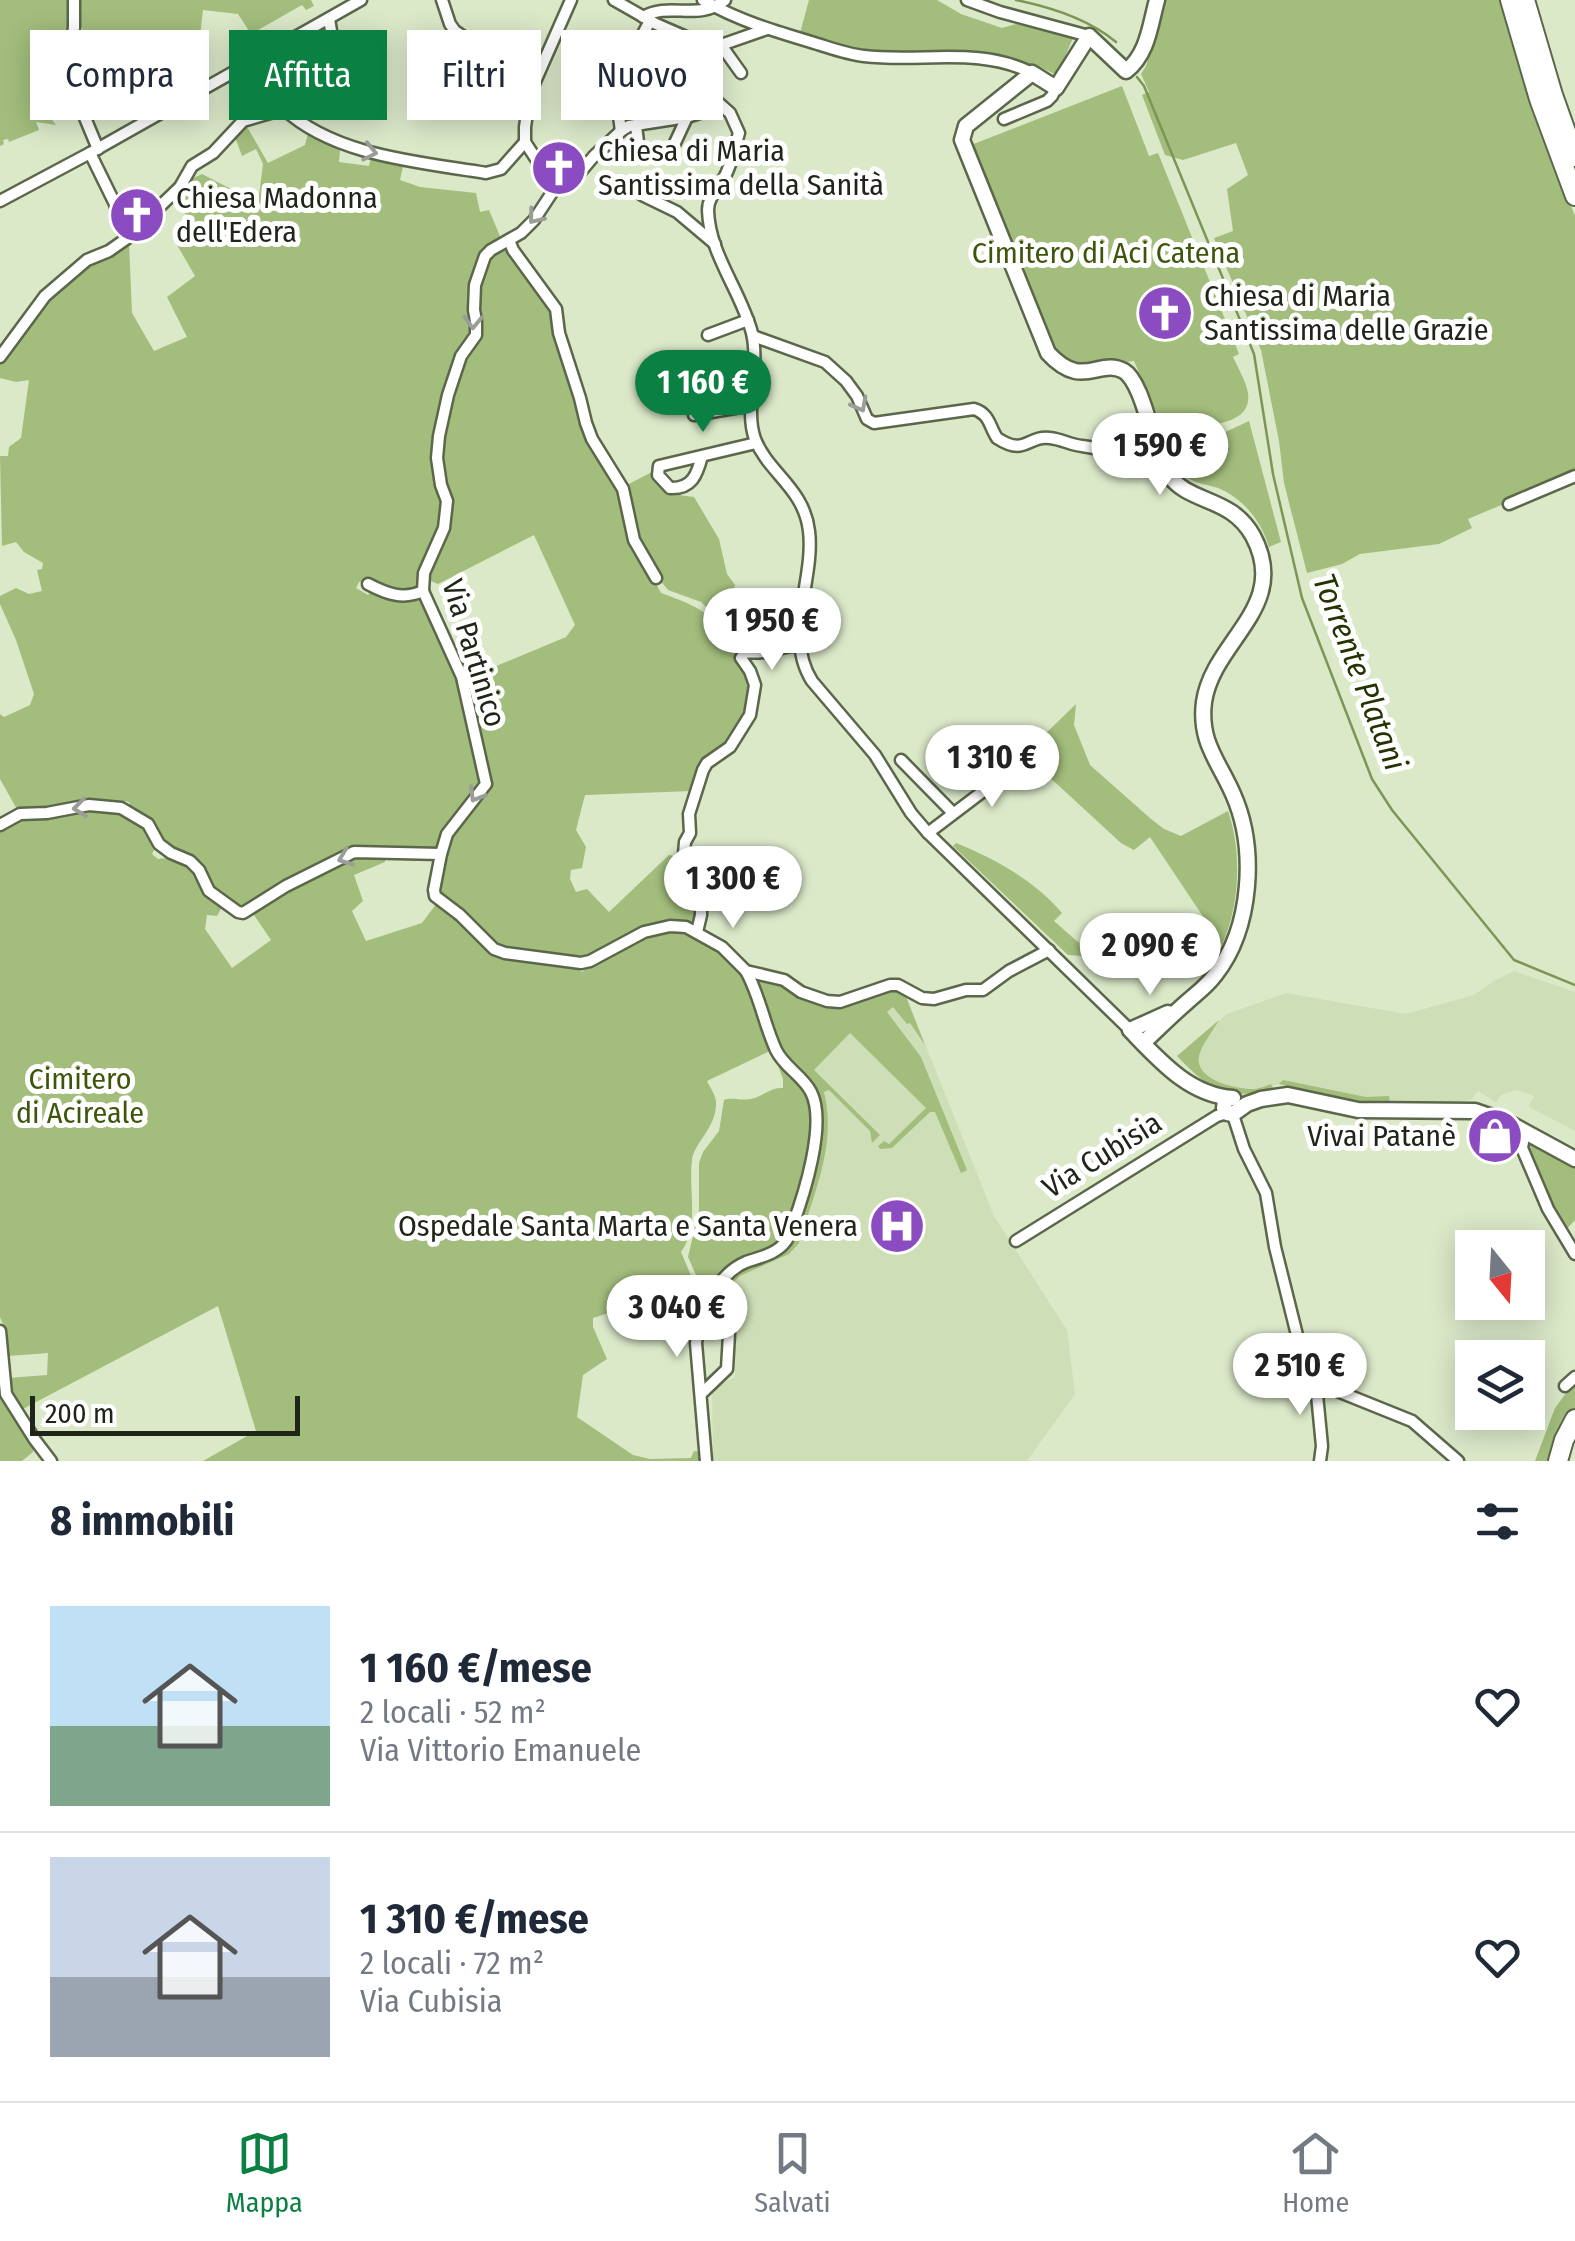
<!DOCTYPE html>
<html lang="it">
<meta charset="utf-8">
<style>
body{margin:0;font-family:"Fira Sans Condensed",sans-serif;background:#f6f6f7;color:#1f2937;height:100vh;display:flex;flex-direction:column;font-size:38px;white-space:nowrap}
*{box-sizing:border-box;margin:0}
p{font-size:32px;color:#747a83}
.icon{flex:none;width:55px;height:55px;fill:none;stroke:currentColor;stroke-width:2;stroke-linecap:round;stroke-linejoin:round}
.map{position:relative;height:1461px;overflow:hidden}
.details{display:flex;flex-direction:column;background:#fff;flex:1}
.details>*{flex:none}
.hud{position:absolute;left:30px;top:30px;width:1000px;height:90px;display:flex;gap:20px}
.needle{width:65px;rotate:162deg}
.tools{position:absolute;left:1455px;top:1230px;display:grid;gap:20px}
.tools a{display:grid;place-items:center;width:90px;height:90px;border-radius:0px;background:#fff;box-shadow:0 5px 25px #0003;font-size:50px}
.scale{position:absolute;left:30px;bottom:25px;width:270px;box-sizing:border-box;padding-left:10px;border:5px solid #202519;border-top:0;font-size:28px;line-height:35px;white-space:nowrap;color:#202519;-webkit-text-stroke:8px #fff;paint-order:stroke}
.price{position:absolute;translate:-50% -85px;padding:0 22px;border-radius:35px;background:#fff;color:#222;font-size:32px;line-height:65px;filter:drop-shadow(0 2px 5px #0008)}
.price::after{content:'';position:absolute;left:50%;top:60px;width:30px;height:22px;margin-left:-15px;background:inherit;clip-path:polygon(0 0,100% 0,50% 100%)}
.price.on{background:#0b8043;color:#fff}
ul{padding:0;list-style:none}
li{display:flex;align-items:center;gap:30px;height:250px;padding:0 50px}
li+li{border-top:2px solid #e0e1e3}
li span{display:grid;place-items:center;flex:none;width:280px;height:200px;border-radius:0px;color:#555}
li>.icon{margin-inline-start:auto}
span .icon{width:120px;height:120px;fill:#fffc;stroke-width:1}
li b{font-size:42px}
h2{display:flex;justify-content:space-between;align-items:center;height:120px;padding:0 50px;font-size:42px}
.tag{padding:0 35px;border-radius:0px;background:#fff;box-shadow:0 5px 25px #0003;font-size:35px;line-height:90px}
.tag.on{background:#0b8043;color:#fff}
.tab-bar{display:flex;justify-content:space-around;align-items:center;height:140px;border-top:2px solid #e0e1e3;background:#fff;font-size:28px;color:#747a83}
.tab-bar a{display:grid;justify-items:center;gap:5px}
.tab-bar .on{color:#0b8043}
.map>svg:first-child{display:block}
</style>
<div class="map">
<svg width="1575" height="1461" viewBox="0 0 1575 1461">
<rect width="100%" height="100%" fill="#dbe9c9"/>
<g fill="#cedfb8">
<polygon points="1514,971 1575,992 1575,1131 1531,1108 1529,1106 1534,1096 1517,1090 1501,1095 1496,1102 1478,1091 1472,1099 1461,1102 1368,1105 1279,1084 1254,1094 1241,1095 1202,1081 1177,1056 1227,1014 1286,993 1406,1014 1474,995 1492,982"/>
<polygon points="755,979 828,1003 903,989 994,1216 1067,1330 1075,1394 1027,1461 713,1461 712,1393 719,1385 735,1377 736,1308 723,1296 723,1285 788,1244 818,1118 778,1048 763,993"/>
</g>
<g fill="#a2bd7c">
<polygon points="0,0 71,0 71,28 65,77 63,80 41,93 42,107 56,125 36,122 39,130 9,142 8,139 3,140 4,144 0,146"/>
<polygon points="76,0 311,0 314,6 306,10 302,5 251,34 238,14 203,10 196,70 180,78 162,41 157,44 163,56 123,82 105,46 74,45 75,35 83,32 82,27 75,25"/>
<polygon points="809,0 937,0 961,14 1002,28 1016,24 1073,38 1057,75 1035,65 964,50 865,52 800,33"/>
<polygon points="1165,0 1502,0 1520,67 1542,134 1575,216 1575,474 1468,519 1472,528 1439,544 1360,554 1342,564 1307,573 1284,483 1279,441 1261,350 1214,238 1233,231 1227,189 1248,175 1236,143 1183,160 1165,155 1142,95 1149,92 1141,74 1146,66"/>
<path d="M 1122,86 L 1149,156 L 1158,153 L 1239,354 L 1233,357 C 1238,368 1246,381 1248,393 C 1253,432 1190,423 1165,432 L 1134,361 C 1102,365 1076,374 1052,347 L 971,145 Z"/>
<polygon points="246,125 268,163 305,145 308,133 340,150 339,162 369,166 371,156 404,162 400,180 420,187 476,193 480,212 489,210 502,241 482,255 473,332 434,446 444,498 442,524 419,579 417,588 414,591 389,590 368,581 359,582 356,588 368,595 372,590 390,599 425,601 440,643 458,680 460,687 458,693 463,703 483,784 445,833 436,851 356,849 242,910 208,887 201,868 171,851 129,809 130,803 126,801 120,805 18,811 0,779 0,714 4,717 30,705 34,694 16,640 0,604 0,596 16,588 29,594 42,591 37,570 42,569 43,563 24,552 16,542 2,546 0,456 8,456 9,447 21,438 29,380 16,382 0,378 0,361 47,297 89,262 111,254 129,243 132,313 154,351 187,337 167,297 195,276 177,245 193,222 173,200 187,181 202,174 235,191 259,196 263,164 256,149 242,156 235,137"/>
<path d="M 507,245 L 551,304 L 579,404 L 577,408 L 579,418 L 618,485 L 632,540 L 630,548 L 635,556 L 643,559 L 661,593 C 700,607 712,613 737,648 C 735,660 740,666 749,673 L 751,690 L 747,715 L 693,791 L 585,795 L 576,830 L 586,847 L 582,868 L 571,870 L 570,879 L 576,892 L 587,889 L 609,912 L 669,855 L 680,857 L 698,909 L 695,926 L 670,924 L 586,959 L 543,956 L 541,953 L 500,949 L 437,894 L 449,837 L 488,783 L 470,689 L 485,685 L 482,672 L 566,637 L 575,625 L 534,535 L 438,584 L 431,581 L 427,574 C 437,552 449,531 451,507 C 452,495 445,488 443,476 C 439,451 443,394 462,377 L 461,365 L 476,340 L 478,284 L 482,283 C 483,263 491,254 507,245 Z"/>
<polygon points="717,383 720,403 678,409 675,390"/>
<path d="M 1249,421 L 1281,542 L 1269,547 C 1261,521 1244,499 1218,488 C 1209,485 1197,484 1188,478 C 1178,470 1173,455 1168,443 L 1182,438 L 1219,435 Z"/>
<path d="M 652,472 C 663,493 671,494 694,497 L 719,539 L 727,574 L 735,585 L 734,589 L 773,648 L 745,649 L 728,628 L 701,602 L 668,590 L 660,580 L 636,536 L 625,486 Z"/>
<path d="M 1076,704 L 1074,725 L 1090,765 L 1151,819 L 1164,829 L 1181,836 L 1228,811 C 1242,852 1240,905 1222,945 L 1150,837 L 1134,850 L 1121,843 L 1033,762 L 1041,760 L 1046,753 L 1044,745 L 1038,741 Z"/>
<path d="M 89,808 C 119,811 142,816 156,845 L 152,854 L 158,859 C 189,853 206,884 223,905 L 217,916 L 207,915 L 205,929 L 232,968 L 271,940 L 252,912 L 288,888 L 357,855 L 385,856 L 385,862 L 354,875 L 363,901 L 352,911 L 366,941 L 422,923 L 437,903 L 456,917 L 493,951 L 573,966 L 582,972 L 590,964 L 645,935 L 669,929 L 685,930 L 718,947 L 745,976 L 766,1042 L 772,1050 L 707,1081 C 710,1087 716,1096 716,1102 C 717,1128 694,1142 692,1160 C 688,1190 700,1225 681,1252 L 695,1285 L 681,1296 L 630,1306 L 593,1318 L 593,1327 L 607,1359 L 583,1375 L 577,1417 L 633,1455 L 650,1459 L 691,1458 L 694,1451 L 700,1452 L 700,1461 L 203,1461 L 256,1431 L 218,1306 L 21,1410 L 8,1385 L 8,1378 L 47,1375 L 48,1353 L 8,1356 L 5,1329 L 0,1317 L 0,828 L 20,818 Z"/>
<path d="M 956,843 C 995,859 1034,880 1062,913 L 1054,921 L 1087,950 L 1082,956 L 1068,955 L 953,846 Z"/>
<path d="M 758,975 L 828,1003 L 891,987 L 903,989 L 925,1045 L 910,1023 L 907,1024 L 893,1007 L 887,1012 L 921,1057 L 967,1170 L 961,1173 L 935,1112 L 930,1112 L 892,1148 L 880,1149 L 878,1146 L 884,1141 L 889,1144 L 926,1108 L 850,1033 L 814,1070 L 880,1135 L 872,1143 L 870,1131 L 829,1090 L 824,1092 C 837,1144 814,1193 799,1243 L 789,1254 L 740,1276 L 723,1292 L 723,1285 L 737,1272 L 788,1244 L 814,1161 L 816,1099 L 778,1048 L 763,993 L 754,976 Z"/>
<path d="M 1219,1020 C 1213,1031 1202,1044 1199,1056 C 1194,1080 1237,1090 1255,1089 C 1261,1088 1266,1086 1271,1084 L 1273,1088 C 1227,1103 1208,1088 1177,1056 Z"/>
<path d="M 774,1055 L 808,1094 L 812,1117 L 808,1157 L 794,1209 L 783,1238 L 763,1254 L 703,1291 L 688,1257 L 699,1210 L 699,1163 L 703,1152 L 719,1131 L 724,1100 C 734,1097 741,1101 750,1099 C 763,1097 770,1087 783,1088 L 783,1079 Z"/>
<polygon points="1283,1080 1366,1097 1389,1096 1390,1104 1368,1105 1279,1084"/>
<polygon points="1529,1141 1575,1166 1575,1220 1564,1232 1525,1149"/>
<polygon points="0,1362 2,1394 33,1445 33,1452 22,1461 0,1461"/>
<polygon points="1575,1381 1575,1412 1554,1461 1535,1461 1555,1408"/>
</g>
<g fill="none" stroke-linecap="round" stroke-linejoin="round">
<g stroke="#7c9656" stroke-width="2.5">
<path d="M 1016,0 C 1050,7 1090,20 1116,42"/>
<polyline points="1137,77 1144,86 1254,354 1273,474 1302,598 1372,779 1392,810 1514,960 1575,985"/>
</g>
<g stroke="#5b674a" stroke-width="15">
<g id="street">
<polyline points="74,0 74,28 66,65 68,77 98,149"/>
<polyline points="442,0 450,24 455,31 486,52 530,93"/>
<path d="M 614,0 L 656,24 L 693,40 L 699,46 L 703,69 L 712,97 L 730,113 L 739,133 C 734,150 731,168 721,183 C 715,192 708,199 708,210 C 709,254 741,291 752,333 C 760,366 744,410 755,439 C 768,473 804,488 809,531 C 815,580 783,635 812,681 L 875,755 L 911,813 L 928,833 L 1130,1030"/>
<path d="M 703,0 C 737,20 774,31 811,42 C 828,47 846,54 864,56 C 921,63 978,46 1032,73"/>
<polyline points="967,0 1000,12 1089,36"/>
<path d="M 643,17 C 670,1 698,22 725,0"/>
<polyline points="721,45 741,73"/>
<polyline points="699,46 721,45 767,29"/>
<polyline points="456,96 477,46"/>
<path d="M 284,109 C 335,156 419,162 486,173 L 501,169 L 525,142"/>
<polyline points="1004,119 1047,101 1052,96 1056,88"/>
<polyline points="621,131 619,116 629,92 639,41 650,21"/>
<polyline points="674,145 687,117"/>
<polyline points="632,146 638,142 636,126"/>
<polyline points="555,188 534,220 521,233 491,250 485,256 475,285 474,310 476,321 476,335 461,356 448,395 439,436 437,458 441,485 447,501 444,528 424,573 423,591 462,677 486,784 447,834 441,854 434,890 435,896 460,915 494,949 505,953 581,963 590,961 644,932 670,926 686,927 722,947 746,971 784,980 801,992 827,1001 840,1002 890,985 898,985 922,998 934,999 966,990 983,990 1009,971 1049,950"/>
<polyline points="555,188 525,142 525,127 530,93 571,0"/>
<polyline points="555,188 577,176 594,156 621,131 629,126 687,117 721,106"/>
<polyline points="642,195 677,212 715,244"/>
<polyline points="0,201 90,153 361,0"/>
<path d="M 126,239 L 180,187 L 192,166 L 213,153 L 243,121 L 284,109 L 325,72 C 337,56 332,37 329,19"/>
<polyline points="509,240 513,250 556,309 559,333 580,398 586,423 592,439 623,489 634,540 656,578"/>
<polyline points="708,335 748,320"/>
<path d="M 753,336 L 825,362 L 846,381 L 857,396 L 867,419 L 874,423 L 974,409 C 990,414 989,426 997,438 C 1026,457 1027,435 1050,438 C 1061,439 1071,445 1082,446 C 1105,450 1132,453 1154,443"/>
<polyline points="0,357 45,296 87,260 109,251 126,239 115,204 90,153"/>
<polyline points="694,415 752,405"/>
<path d="M 702,456 C 697,475 692,489 670,488 L 658,475 L 659,466 L 756,443"/>
<polyline points="1509,504 1575,476"/>
<path d="M 368,584 C 387,594 403,600 423,591"/>
<circle cx="1036" cy="752" r="5.5"/>
<polyline points="901,760 953,813"/>
<polyline points="0,825 20,814 47,813 89,805 121,808 148,824 159,844 171,853 190,861 199,870 209,891 238,912 243,913 286,886 354,852 441,854"/>
<polyline points="928,833 1031,755"/>
<path d="M 697,932 L 701,915 L 701,906 L 686,877 L 683,867 L 685,842 L 690,833 L 689,814 L 703,770 L 707,763 L 730,747 L 750,715 L 755,685 L 750,671 L 741,658 L 745,652 C 770,655 777,646 800,645"/>
<polyline points="1230,1114 1234,1118 1244,1149 1266,1193 1275,1247 1299,1343 1315,1374 1322,1446 1320,1461"/>
<polyline points="1525,1131 1522,1148 1548,1209 1575,1254"/>
<polyline points="1016,1241 1217,1116 1227,1113"/>
<path d="M 698,1325 C 706,1321 718,1322 727,1326 L 729,1334 L 727,1369 L 701,1394"/>
<polyline points="0,1331 6,1394 35,1440 51,1461"/>
<polyline points="1316,1375 1325,1386 1412,1421 1458,1461"/>
<polyline points="1565,1386 1575,1377"/>
<path d="M 706,1461 L 696,1343 C 699,1314 717,1274 746,1262 C 760,1257 777,1254 786,1241 C 789,1237 790,1231 792,1227 C 804,1195 827,1123 811,1092 C 803,1076 784,1067 776,1050 C 764,1024 760,996 746,971"/>
</g>
</g>
<g stroke="#5b674a" stroke-width="19">
<g id="secondary">
<path d="M 1168,1013 L 1130,1030 C 1159,1060 1189,1095 1233,1098"/>
<path d="M 1143,1043 C 1158,1029 1172,1015 1187,1002 C 1197,993 1207,986 1215,975 C 1252,928 1257,848 1233,794 C 1218,760 1199,742 1204,702 C 1213,640 1291,607 1253,536 C 1231,496 1189,504 1169,475 C 1153,451 1144,383 1124,371 C 1099,357 1083,391 1048,353 L 962,140 L 966,126 L 1032,73 L 1056,88 L 1089,36 L 1126,71 C 1148,54 1150,25 1157,0"/>
<polyline points="1229,1098 1225,1101 1224,1108 1227,1113 1233,1114 1247,1104 1261,1099 1288,1095 1358,1110 1475,1111 1507,1122 1575,1159"/>
</g>
</g>
<g stroke="#5b674a" stroke-width="22">
<g id="highway">
<polyline points="1510,0 1539,99 1575,196"/>
<polyline points="1525,0 1553,95 1575,157"/>
<polyline points="1558,1461 1564,1440 1575,1419"/>
</g>
</g>
<use href="#street" stroke="#fff" stroke-width="10"/>
<use href="#secondary" stroke="#fff" stroke-width="14"/>
<use href="#highway" stroke="#fff" stroke-width="18"/>
</g>
<defs><path id="oneway-chevron" d="M-2-3.5L2.5 0L-2 3.5" fill="none" stroke-width="1.6" stroke-linecap="round" stroke-linejoin="round" transform="scale(2.5)"/></defs>
<g stroke="#9b9d98">
<use href="#oneway-chevron" transform="translate(370 152) rotate(12)"/>
<use href="#oneway-chevron" transform="translate(535 217) rotate(129)"/>
<use href="#oneway-chevron" transform="translate(473 322) rotate(92)"/>
<use href="#oneway-chevron" transform="translate(860 405) rotate(62)"/>
<use href="#oneway-chevron" transform="translate(476 795) rotate(121)"/>
<use href="#oneway-chevron" transform="translate(80 808) rotate(173)"/>
<use href="#oneway-chevron" transform="translate(345 858) rotate(159)"/>
</g>
<defs>
<g id="church-disc" transform="scale(2.875)"><circle r="9.5" fill="#8c4cc1" stroke="#fff"/><path d="M-1.2-6h2.4v3.5h3.3v2.4h-3.3V6h-2.4V-.1h-3.3v-2.4h3.3Z" fill="#fff"/></g>
<g id="shop-disc" transform="scale(2.875)"><circle r="9.5" fill="#8c4cc1" stroke="#fff"/><path d="M-5-2.5h2.3a2.7 3.5 0 0 1 5.4 0H5L5.5 6h-11ZM-1.5-2.5h3a1.5 2.3 0 0 0-3 0Z" fill="#fff"/></g>
<g id="hospital-disc" transform="scale(2.875)"><circle r="9.5" fill="#8c4cc1" stroke="#fff"/><path d="M-5-5h3v3.5h4V-5h3V5h-3V1.5h-4V5h-3Z" fill="#fff"/></g>
</defs>
<g fill-rule="evenodd">
<use href="#church-disc" x="559" y="168"/>
<use href="#church-disc" x="137" y="215"/>
<use href="#church-disc" x="1165" y="313"/>
<use href="#shop-disc" x="1495" y="1136"/>
<use href="#hospital-disc" x="897" y="1226"/>
</g>
<g text-anchor="middle" dominant-baseline="central" stroke-width="10" stroke-linejoin="round" paint-order="stroke">
<g font-size="30" fill="#202519" stroke="#fff" text-anchor="start">
<text x="598" y="151">Chiesa di Maria<tspan x="598" dy="34">Santissima della Sanità</tspan></text>
<text x="176" y="198">Chiesa Madonna<tspan x="176" dy="34">dell'Edera</tspan></text>
<text x="1204" y="296">Chiesa di Maria<tspan x="1204" dy="34">Santissima delle Grazie</tspan></text>
<text x="1456" y="1136" text-anchor="end">Vivai Patanè</text>
<text x="858" y="1226" text-anchor="end">Ospedale Santa Marta e Santa Venera</text>
</g>
<g font-size="30" fill="#3e560c" stroke="#fff">
<text x="1106" y="253">Cimitero di Aci Catena</text>
<text x="80" y="1079">Cimitero<tspan x="80" dy="34">di Acireale</tspan></text>
</g>
<g font-size="30" fill="#202519" stroke="#fff">
<text transform="translate(474 653) rotate(73)">Via Partinico</text>
<text transform="translate(1102 1155) rotate(-32)">Via Cubisia</text>
</g>
<g font-size="32" font-style="italic" fill="#233301" stroke="#fff">
<text transform="translate(1360 672) rotate(69)">Torrente Platani</text>
</g>
</g>
</svg>
<div class="tools">
<a><svg class="needle" viewBox="-14 -14 28 28"><path d="M0-13l5 13h-10z" fill="#e53935"/><path d="M0 13l5-13h-10z" fill="#747a83"/></svg></a>
<a><svg class="icon" aria-label="layers" viewBox="0 0 24 24"><path d="M12 4l9 5-9 5-9-5zM3 14l9 5 9-5"/></svg></a>
</div>
<div class="scale">200 m</div>
<b class="price on" style="left:703px;top:435px">1 160 €</b>
<b class="price" style="left:1160px;top:498px">1 590 €</b>
<b class="price" style="left:772px;top:673px">1 950 €</b>
<b class="price" style="left:992px;top:810px">1 310 €</b>
<b class="price" style="left:733px;top:931px">1 300 €</b>
<b class="price" style="left:1150px;top:998px">2 090 €</b>
<b class="price" style="left:677px;top:1360px">3 040 €</b>
<b class="price" style="left:1300px;top:1418px">2 510 €</b>
<div class="hud">
<a class="tag">Compra</a>
<a class="tag on">Affitta</a>
<a class="tag">Filtri</a>
<a class="tag">Nuovo</a>
</div>
</div>
<section class="details">
<h2>8 immobili<svg class="icon" aria-label="filters" viewBox="0 0 24 24"><path d="M4 7h16M4 17h16"/><circle cx="9" cy="7" r="2"/><circle cx="15" cy="17" r="2"/></svg></h2>
<ul>
<li><span style="background:linear-gradient(#bfe0f5 60%,#7fa58c 0)"><svg class="icon" aria-label="home" viewBox="0 0 24 24"><path d="M3 11l9-7 9 7M6 9v11h12V9"/></svg></span><div><b>1 160 €/mese</b><p>2 locali · 52 m²</p><p>Via Vittorio Emanuele</p></div><svg class="icon" aria-label="heart" viewBox="0 0 24 24"><path d="M12 20l-8-8c-3-5 5-10 8-4 3-6 11-1 8 4z"/></svg></li>
<li><span style="background:linear-gradient(#c9d6e8 60%,#9aa5b1 0)"><svg class="icon" aria-label="home" viewBox="0 0 24 24"><path d="M3 11l9-7 9 7M6 9v11h12V9"/></svg></span><div><b>1 310 €/mese</b><p>2 locali · 72 m²</p><p>Via Cubisia</p></div><svg class="icon" aria-label="heart" viewBox="0 0 24 24"><path d="M12 20l-8-8c-3-5 5-10 8-4 3-6 11-1 8 4z"/></svg></li>
</ul>
</section>
<nav class="tab-bar">
<a class="on"><svg class="icon" aria-label="map" viewBox="0 0 24 24"><path d="M3 6l6-2 6 2 6-2v14l-6 2-6-2-6 2zM9 4v14M15 6v14"/></svg>Mappa</a>
<a><svg class="icon" aria-label="saved" viewBox="0 0 24 24"><path d="M7 4h10v16l-5-4-5 4z"/></svg>Salvati</a>
<a><svg class="icon" aria-label="home" viewBox="0 0 24 24"><path d="M3 11l9-7 9 7M6 9v11h12V9"/></svg>Home</a>
</nav>
